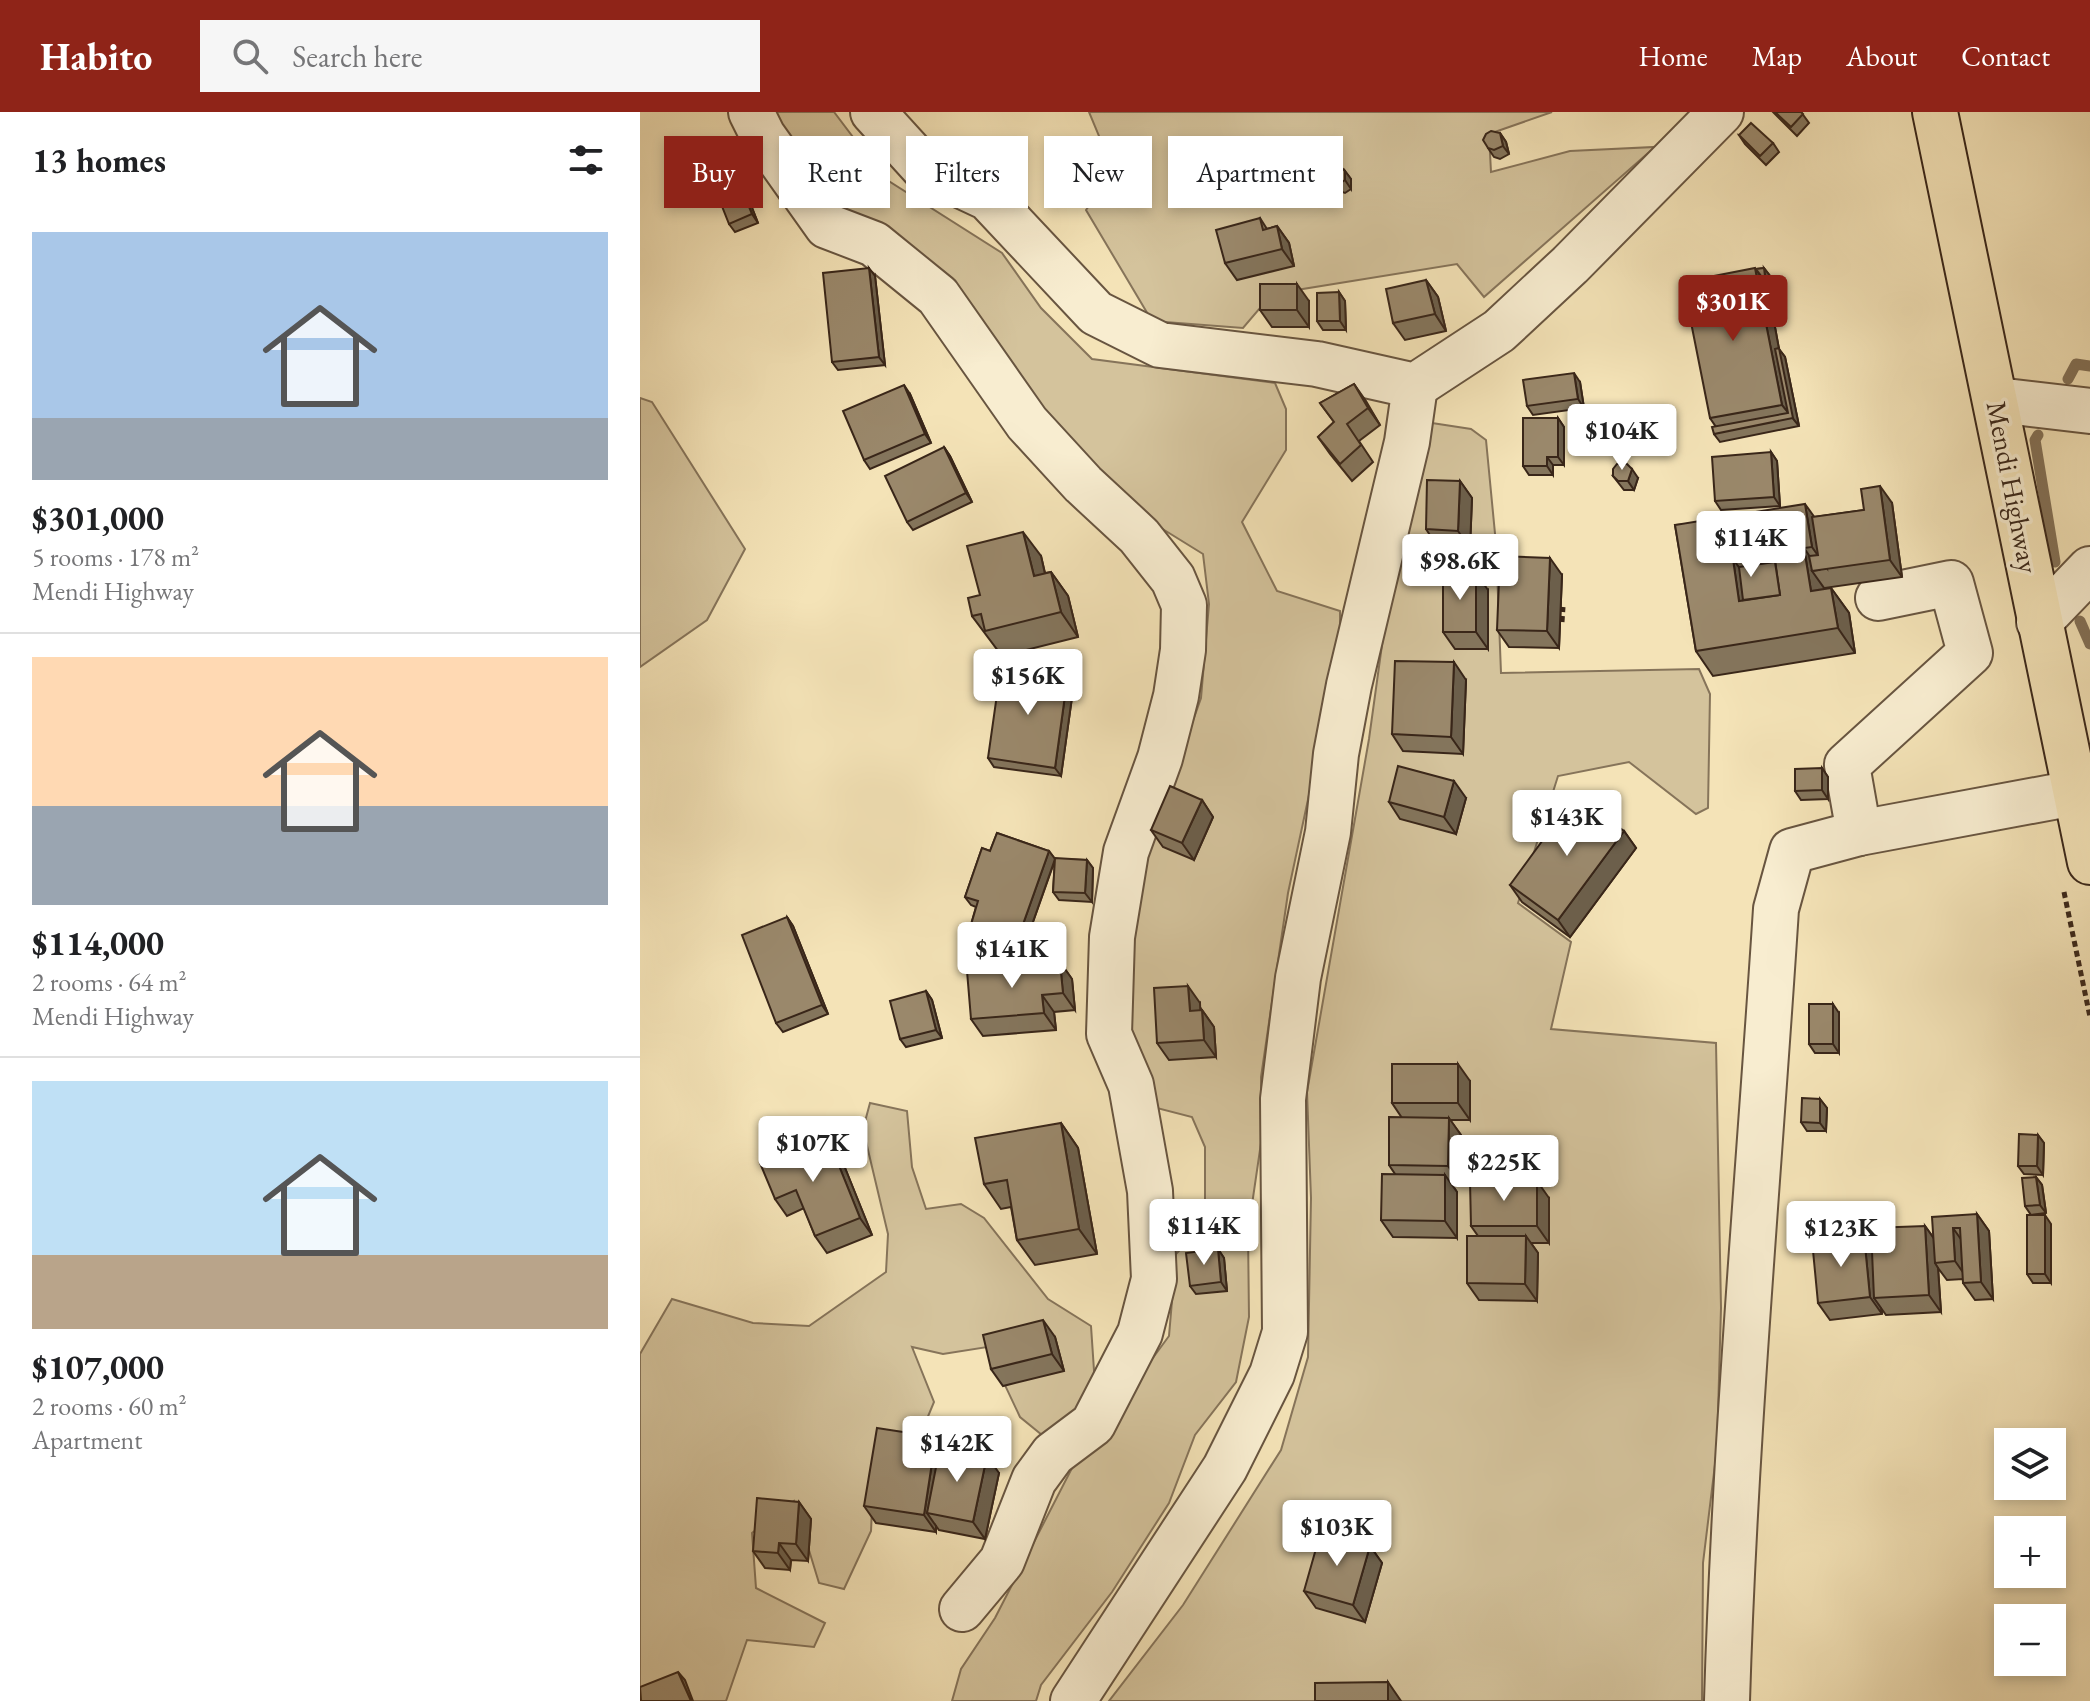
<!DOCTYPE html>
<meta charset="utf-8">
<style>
body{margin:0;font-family:"EB Garamond",serif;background:#f6f6f6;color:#202124;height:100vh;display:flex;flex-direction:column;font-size:30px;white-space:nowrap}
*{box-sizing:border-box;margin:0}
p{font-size:26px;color:#757577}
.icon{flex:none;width:44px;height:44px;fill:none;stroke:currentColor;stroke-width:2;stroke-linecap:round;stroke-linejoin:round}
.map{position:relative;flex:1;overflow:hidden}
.drawer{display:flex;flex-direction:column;background:#fff;width:640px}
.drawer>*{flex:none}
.banner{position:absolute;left:24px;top:24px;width:760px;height:72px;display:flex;gap:16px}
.buttons{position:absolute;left:1354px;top:1316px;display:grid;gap:16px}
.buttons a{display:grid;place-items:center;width:72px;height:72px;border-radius:0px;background:#fff;box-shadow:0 4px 12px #0003;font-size:40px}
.price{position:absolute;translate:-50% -68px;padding:0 18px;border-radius:8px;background:#fff;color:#222;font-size:26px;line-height:52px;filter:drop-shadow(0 2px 4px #0008)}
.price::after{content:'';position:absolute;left:50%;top:48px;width:24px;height:18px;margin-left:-12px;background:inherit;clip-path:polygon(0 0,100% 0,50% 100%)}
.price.on{background:#8f2418;color:#fff}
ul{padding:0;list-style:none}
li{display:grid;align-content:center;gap:16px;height:424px;padding:0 32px}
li+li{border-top:2px solid #e0e0e0}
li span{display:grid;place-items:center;height:248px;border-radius:0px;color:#555}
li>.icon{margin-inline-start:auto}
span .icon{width:144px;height:144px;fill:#fffc;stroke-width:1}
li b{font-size:34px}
h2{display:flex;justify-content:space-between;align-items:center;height:96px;padding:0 32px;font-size:34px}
.chip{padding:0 28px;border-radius:0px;background:#fff;box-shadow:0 4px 12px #0003;font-size:28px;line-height:72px}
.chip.on{background:#8f2418;color:#fff}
header{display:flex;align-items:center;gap:48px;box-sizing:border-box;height:112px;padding:0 40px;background:#8f2418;color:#fff}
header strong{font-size:38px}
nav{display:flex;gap:44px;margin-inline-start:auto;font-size:28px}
.search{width:560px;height:72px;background:#f6f6f6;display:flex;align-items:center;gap:20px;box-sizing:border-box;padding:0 28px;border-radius:0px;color:#757577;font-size:30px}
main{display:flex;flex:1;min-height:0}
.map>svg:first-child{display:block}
</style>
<header>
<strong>Habito</strong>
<div class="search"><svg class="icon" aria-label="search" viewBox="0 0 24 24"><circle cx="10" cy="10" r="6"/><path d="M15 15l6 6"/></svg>Search here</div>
<nav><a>Home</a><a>Map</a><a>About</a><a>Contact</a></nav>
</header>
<main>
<section class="drawer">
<h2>13 homes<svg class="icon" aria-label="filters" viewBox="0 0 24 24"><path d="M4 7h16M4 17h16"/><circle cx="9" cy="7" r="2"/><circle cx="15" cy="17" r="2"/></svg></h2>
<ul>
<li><span style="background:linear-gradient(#a9c7e8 75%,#9aa5b1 0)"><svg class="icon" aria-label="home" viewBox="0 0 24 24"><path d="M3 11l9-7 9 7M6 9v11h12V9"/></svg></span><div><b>$301,000</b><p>5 rooms · 178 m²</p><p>Mendi Highway</p></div></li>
<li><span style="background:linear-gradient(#ffd9b3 60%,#9aa5b1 0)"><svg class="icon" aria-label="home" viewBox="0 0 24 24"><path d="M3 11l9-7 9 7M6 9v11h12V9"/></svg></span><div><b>$114,000</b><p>2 rooms · 64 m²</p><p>Mendi Highway</p></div></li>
<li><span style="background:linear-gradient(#bfe0f5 70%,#b9a48a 0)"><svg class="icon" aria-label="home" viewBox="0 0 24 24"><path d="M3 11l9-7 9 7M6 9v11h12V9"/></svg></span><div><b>$107,000</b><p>2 rooms · 60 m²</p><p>Apartment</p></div></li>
</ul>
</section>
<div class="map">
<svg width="1450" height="1589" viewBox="0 0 1450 1589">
<rect width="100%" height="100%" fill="#f4e3b7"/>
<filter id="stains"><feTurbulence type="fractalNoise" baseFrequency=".0025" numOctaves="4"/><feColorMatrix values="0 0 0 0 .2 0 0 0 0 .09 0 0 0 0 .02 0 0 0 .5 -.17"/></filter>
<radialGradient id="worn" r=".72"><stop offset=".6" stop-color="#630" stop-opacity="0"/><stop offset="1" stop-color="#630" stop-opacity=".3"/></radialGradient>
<g fill="#d4c39c" stroke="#86745a" stroke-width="2">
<polygon points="129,0 194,0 244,66 362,141 401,196 452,247 635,271 646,297 646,338 602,410 637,479 700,499 700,538 648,781 621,965 621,1031 608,1120 609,1205 596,1270 555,1323 529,1391 472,1480 401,1573 396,1589 312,1589 321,1557 355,1506 432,1356 529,1224 536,1142 565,1111 565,1035 552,1005 509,994 484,894 491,827 511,727 561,586 569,492 563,442 500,403 193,91"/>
<polygon points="449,0 912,0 849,22 851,60 930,39 1015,35 844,185 817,152 632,182 603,216 512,209 446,98 474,60"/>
<polygon points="0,286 12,290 105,437 67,508 0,555"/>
<polygon points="792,311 831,317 846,328 856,432 861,561 1059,557 1070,582 1068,696 1056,702 989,650 918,664 878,791 931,830 911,917 1076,931 1081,1196 1077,1336 1063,1451 1062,1589 469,1589 543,1493 641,1338 668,1245 671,1086 667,980 729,627 746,504"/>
<polygon points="230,991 267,999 272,1055 286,1097 321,1092 344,1106 408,1187 451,1214 456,1288 402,1323 380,1305 347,1235 303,1242 272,1235 294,1290 282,1319 235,1333 231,1419 204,1477 179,1471 154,1389 112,1421 116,1476 185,1511 174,1535 107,1528 86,1589 0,1589 0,1242 32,1187 113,1211 169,1214 246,1160 248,1122 223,1017"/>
</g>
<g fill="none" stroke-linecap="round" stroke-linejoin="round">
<g stroke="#837157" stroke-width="11">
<polyline points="1428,267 1436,252 1450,254"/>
<polyline points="1398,323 1395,328 1415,450"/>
<polyline points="1440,509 1450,532"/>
</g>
<g stroke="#685540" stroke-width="48">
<g id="minor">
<polyline points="111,0 123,24 187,114 234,132 298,184 387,311 443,372 499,424 533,467 544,493 543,538 536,584 520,646 486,740 472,825 469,922 491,973 503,1040 510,1079 514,1167 500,1221 453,1312 413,1342 394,1368 362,1449 322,1497"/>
<polyline points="233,0 284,56 348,86 456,201 520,233 677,252 775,274 859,219 930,153 1081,0"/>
<polyline points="1357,288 1450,299"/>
<polyline points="1399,510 1450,457"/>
<polyline points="1219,721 1207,653 1330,541 1311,471 1238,486"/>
<polyline points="433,1589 585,1356 632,1262 645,1220 643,987 658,866 688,720 696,642 709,573 767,330 775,274"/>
<path d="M 1087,1589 C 1095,1324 1119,1061 1136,797 L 1152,739 L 1219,721 L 1434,681"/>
</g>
</g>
<g stroke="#392619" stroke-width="48">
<polyline id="major" points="1295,0 1450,750"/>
</g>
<g stroke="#392619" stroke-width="5" stroke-dasharray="6 4" stroke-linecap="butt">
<polyline points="922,510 923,495"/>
<polyline points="1424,780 1450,905"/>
</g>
<use href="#minor" stroke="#f8edd0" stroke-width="44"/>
<use href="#major" stroke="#f4e3b7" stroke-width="44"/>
</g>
<g fill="#84755c" stroke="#392619" stroke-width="2">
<polygon points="1133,0 1161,0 1169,11 1157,24"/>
<polygon points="860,21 866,30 869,42 860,47 854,45 848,36"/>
<polygon points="1099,23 1133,31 1139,40 1126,53 1105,32"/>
<polygon points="95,46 105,70 100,71 105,78 118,111 95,120 89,112 87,75 82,68"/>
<polygon points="705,59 711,67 711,77 705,81 694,77 687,69"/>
<polygon points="620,106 627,117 637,114 649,131 654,154 597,168 585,151"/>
<polygon points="1124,156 1130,164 1133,188 1130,188 1139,237 1145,245 1159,314 1080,330 1074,322 1076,315 1070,306 1116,157"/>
<polygon points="235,164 245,253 198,258 192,250"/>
<polygon points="786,168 798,185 806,219 765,228 753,211"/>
<polygon points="699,180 705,189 706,218 683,218 677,209"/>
<polygon points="669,189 669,215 632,215 620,198"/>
<polygon points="940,270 944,296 893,303 887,294"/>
<polygon points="714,272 740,313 719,329 733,350 712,369 690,342 678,325 694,310 680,291"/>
<polygon points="270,282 291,331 230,357 224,348"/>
<polygon points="918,306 924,315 924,353 913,353 913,363 889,363 883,354"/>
<polygon points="1023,329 1019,340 1009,340 1003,331"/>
<polygon points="304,335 310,344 332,390 273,418 267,410"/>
<polygon points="1131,340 1137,349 1140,394 1081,398 1075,389"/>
<polygon points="973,364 998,366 994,378 984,378"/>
<polygon points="820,369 832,386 830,436 797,434 786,417"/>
<polygon points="1252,391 1262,465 1184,476 1184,477 1191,476 1209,501 1215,541 1073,564 1056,539 1035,413 1174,405 1224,398"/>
<polygon points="401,444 405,461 411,460 428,484 438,525 362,544 332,504 340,483"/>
<polygon points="922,463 919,536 869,535 857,518"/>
<polygon points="848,478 848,537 815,537 803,520"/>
<polygon points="826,568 823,642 763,639 752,622"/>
<polygon points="434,571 421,664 354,655 348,646"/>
<polygon points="1182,656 1188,665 1188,687 1161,688 1155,679"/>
<polygon points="826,686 816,722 760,707 749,690"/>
<polygon points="562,688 573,705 554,748 523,735 511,718"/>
<polygon points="984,719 996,736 930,825 882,790 870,773"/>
<polygon points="357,721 409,739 415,747 447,748 453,756 452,790 419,788 413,780 415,748 382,841 336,824 330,816 336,795 331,793 325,785 342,736 350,739"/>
<polygon points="147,805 153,814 188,902 143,920 136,911"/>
<polygon points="420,850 432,867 435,898 414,900 416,918 343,924 331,907"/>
<polygon points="286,879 292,888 302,926 266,935 260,927"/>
<polygon points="560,891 560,898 562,898 574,915 576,945 529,948 517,931"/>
<polygon points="1199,901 1199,941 1175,941 1169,932"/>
<polygon points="830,969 830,1008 810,1008 821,1023 820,1071 811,1071 817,1080 817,1126 753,1125 741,1108 755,1062 749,1053 762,1006 752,991"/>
<polygon points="1180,987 1187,996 1186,1019 1167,1019 1161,1010"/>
<polygon points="421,1011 438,1036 457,1142 395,1153 377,1128 371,1095 361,1097 344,1072"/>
<polygon points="1398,1023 1404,1031 1403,1063 1384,1062 1378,1054"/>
<polygon points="199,1041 232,1123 187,1141 175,1124 164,1096 147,1104 135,1087"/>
<polygon points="1396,1065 1402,1073 1406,1101 1391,1103 1385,1094"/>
<polygon points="909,1086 909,1131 891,1131 898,1141 897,1189 839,1188 827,1171 838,1124 831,1114"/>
<polygon points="1337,1102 1349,1119 1353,1187 1335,1188 1323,1171 1323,1167 1307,1168 1298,1156 1301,1200 1246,1203 1241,1196 1242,1202 1190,1208 1178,1191 1232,1134 1285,1114 1293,1125"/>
<polygon points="1411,1112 1411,1171 1393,1171 1387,1162"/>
<polygon points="578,1137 584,1146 587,1179 556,1182 550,1174"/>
<polygon points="415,1225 424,1259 363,1274 351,1257"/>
<polygon points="296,1325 303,1335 359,1361 345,1427 299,1418 296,1414 296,1420 236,1411 224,1394"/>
<polygon points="159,1390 171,1407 168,1449 151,1448 150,1458 125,1456 113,1439"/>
<polygon points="730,1434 742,1451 725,1510 676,1496 664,1479"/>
</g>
<g fill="#6c5f4b" stroke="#392619" stroke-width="2">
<polygon points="860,21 866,30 869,42 863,34"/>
<polygon points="89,37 95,46 105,70 99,61"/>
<polygon points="705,59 711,67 711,77 705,68"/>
<polygon points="99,70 105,78 118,111 112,102"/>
<polygon points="637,114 649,131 654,154 642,137"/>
<polygon points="229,156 235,164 245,253 239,245"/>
<polygon points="1115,156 1126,172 1124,156 1130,164 1133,188 1127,179 1124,180 1130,188 1139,237 1145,245 1159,314 1142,293"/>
<polygon points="786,168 798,185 806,219 795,202"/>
<polygon points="657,172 669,189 669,215 657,198"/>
<polygon points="699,180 705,189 706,218 700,209"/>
<polygon points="934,261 940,270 944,296 938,287"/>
<polygon points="714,272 726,289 740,313 728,296"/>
<polygon points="264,273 270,282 291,331 285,322"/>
<polygon points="918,306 924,315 924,353 918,345"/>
<polygon points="1017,320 1023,329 1019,340 1013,331"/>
<polygon points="304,335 310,344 332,390 326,381"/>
<polygon points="1131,340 1137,349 1140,394 1134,385"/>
<polygon points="907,345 913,353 913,363 907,354"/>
<polygon points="992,357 998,366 994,378 988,369"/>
<polygon points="820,369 832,386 830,436 818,419"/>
<polygon points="1240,374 1252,391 1262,465 1250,448"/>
<polygon points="1165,392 1183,417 1187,456 1172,435"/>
<polygon points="383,420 401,444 411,489 394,464"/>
<polygon points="1164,436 1179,458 1172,459 1184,476 1188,504 1171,479"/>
<polygon points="910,446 922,463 919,536 907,519"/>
<polygon points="1093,447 1111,472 1114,495 1099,489"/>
<polygon points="411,460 428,484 438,525 421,500"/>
<polygon points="836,461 848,478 848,537 836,520"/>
<polygon points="1191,476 1209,501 1215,541 1198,516"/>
<polygon points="814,550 826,568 823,642 811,625"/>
<polygon points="428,562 434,571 421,664 415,656"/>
<polygon points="1182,656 1188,665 1188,687 1182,678"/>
<polygon points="814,669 826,686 816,722 804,705"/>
<polygon points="562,688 573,705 554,748 542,731"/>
<polygon points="984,719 996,736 930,825 918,808"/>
<polygon points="409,739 415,747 382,841 376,832"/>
<polygon points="447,748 453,756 452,790 445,781"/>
<polygon points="147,805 153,814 188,902 182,893"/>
<polygon points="420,850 432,867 435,898 423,881"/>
<polygon points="548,874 560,891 561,916 550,899"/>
<polygon points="286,879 292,888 302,926 296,918"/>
<polygon points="402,883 414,900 416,918 404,901"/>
<polygon points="1193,892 1199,901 1199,941 1193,932"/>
<polygon points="562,898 574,915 576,945 564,928"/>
<polygon points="818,952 830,969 830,1008 818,991"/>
<polygon points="1180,987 1187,996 1186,1019 1180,1011"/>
<polygon points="809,1006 821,1023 820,1071 808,1054"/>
<polygon points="421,1011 438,1036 457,1142 439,1117"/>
<polygon points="1398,1023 1404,1031 1403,1063 1397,1054"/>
<polygon points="187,1024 199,1041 232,1123 220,1106"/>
<polygon points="805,1063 817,1080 817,1126 805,1109"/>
<polygon points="1396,1065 1402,1073 1406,1101 1400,1093"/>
<polygon points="897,1069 909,1086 909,1131 897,1114"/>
<polygon points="1337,1102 1349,1119 1353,1187 1341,1170"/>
<polygon points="1405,1103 1411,1112 1411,1171 1405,1162"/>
<polygon points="1285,1114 1297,1131 1295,1151 1298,1156 1301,1200 1289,1183"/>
<polygon points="1313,1116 1325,1133 1327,1166 1315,1149"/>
<polygon points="1224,1123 1236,1140 1234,1186 1241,1196 1242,1202 1230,1185"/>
<polygon points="886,1124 898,1141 897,1189 885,1172"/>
<polygon points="578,1137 584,1146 587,1179 581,1170"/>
<polygon points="403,1208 415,1225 424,1259 412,1242"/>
<polygon points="296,1325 307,1342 287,1401 296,1414 296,1420 284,1403"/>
<polygon points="347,1344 359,1361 345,1427 333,1410"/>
<polygon points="159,1390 171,1407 168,1449 156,1432"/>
<polygon points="139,1431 151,1448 150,1458 138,1441"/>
<polygon points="730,1434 742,1451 725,1510 713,1493"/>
<polygon points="38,1560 45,1568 53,1589 51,1589"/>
<polygon points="748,1570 761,1589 748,1589"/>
</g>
<g fill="#9a886b" stroke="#392619" stroke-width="2" fill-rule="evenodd">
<polygon points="1135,0 1161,0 1163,2 1151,15"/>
<polygon points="1111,11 1133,31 1120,44 1099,23"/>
<polygon points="851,19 860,21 863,34 854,38 848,36 843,28 846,22"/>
<polygon points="89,37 99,61 82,68 73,44"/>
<polygon points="690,54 700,54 705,59 705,68 699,72 687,69 686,59"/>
<polygon points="99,70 112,102 89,112 76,79"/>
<polygon points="620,106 623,118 637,114 642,137 585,151 576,118"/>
<polygon points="229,156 239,245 192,250 183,161"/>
<polygon points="1115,156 1142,293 1070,306 1043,170"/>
<polygon points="1124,156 1127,179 1124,180 1121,164 1116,157"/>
<polygon points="786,168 795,202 753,211 746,177"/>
<rect x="620" y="172" width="37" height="26"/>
<polygon points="699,180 700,209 677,209 677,181"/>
<polygon points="1139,236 1153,306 1074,322 1072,315 1148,301 1135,237"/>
<polygon points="934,261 938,287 887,294 883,268"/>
<polygon points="714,272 728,296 707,312 721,333 700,352 678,325 694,310 680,291"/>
<polygon points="264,273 285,322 224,348 203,299"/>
<polygon points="883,306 918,306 918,345 907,345 907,354 883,354"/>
<polygon points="1002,315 1013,315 1017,320 1013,331 1003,331 998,319"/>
<polygon points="304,335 326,381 267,410 245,364"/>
<polygon points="1131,340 1134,385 1075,389 1072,345"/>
<polygon points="977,352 987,352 992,357 988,369 978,369 973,364 973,357"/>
<polygon points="787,368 820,369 818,419 786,417"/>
<polygon points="1240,374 1250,448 1172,459 1169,444 1178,443 1172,405 1224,398 1221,377"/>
<path d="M 1165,392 L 1172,435 L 1164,436 L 1171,479 L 1191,476 L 1198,516 L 1056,539 L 1035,413 ZM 1134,441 L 1140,483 L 1099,489 L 1093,447 Z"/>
<polygon points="383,420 394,464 411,460 421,500 345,519 341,502 332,504 328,486 340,483 327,434"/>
<polygon points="860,444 910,446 907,519 857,518"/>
<polygon points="1135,450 1140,483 1103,488 1099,455"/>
<rect x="803" y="461" width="33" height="59"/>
<polygon points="755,549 814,550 811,625 752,622"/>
<polygon points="361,554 428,562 415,656 348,646"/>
<polygon points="758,654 814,669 804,705 749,690"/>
<polygon points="1182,656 1182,678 1155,679 1155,657"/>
<polygon points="530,674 562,688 542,731 511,718"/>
<polygon points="935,684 984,719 918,808 870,773"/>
<polygon points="357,721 409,739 376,832 330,816 338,789 325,785 342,736 350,739"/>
<polygon points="415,746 447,748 445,781 413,780"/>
<polygon points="147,805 182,893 136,911 102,823"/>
<polygon points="420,850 423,881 402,883 404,901 331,907 327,859"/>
<polygon points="548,874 550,899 562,898 564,928 517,931 514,876"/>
<polygon points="286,879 296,918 260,927 250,889"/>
<rect x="1169" y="892" width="24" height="40"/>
<rect x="752" y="952" width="66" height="39"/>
<polygon points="1162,986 1180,987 1180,1011 1161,1010"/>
<polygon points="749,1005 809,1006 808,1054 749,1053"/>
<polygon points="421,1011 439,1117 377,1128 367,1068 344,1072 335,1026"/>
<polygon points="1379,1022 1398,1023 1397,1054 1378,1054"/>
<polygon points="187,1024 220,1106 175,1124 156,1078 135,1087 120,1051"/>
<polygon points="742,1062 805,1063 805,1109 741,1108"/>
<polygon points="1396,1065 1400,1093 1385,1094 1382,1066"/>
<polygon points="830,1069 897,1069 897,1114 831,1114"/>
<polygon points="1337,1102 1341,1170 1323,1171 1320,1116 1313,1116 1315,1149 1295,1151 1292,1105"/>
<rect x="1387" y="1103" width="18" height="59"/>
<polygon points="1285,1114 1289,1183 1234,1186 1231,1116"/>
<polygon points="1224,1123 1230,1185 1178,1191 1172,1128"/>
<polygon points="827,1124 886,1124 885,1172 827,1171"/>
<polygon points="578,1137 581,1170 550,1174 546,1141"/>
<polygon points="403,1208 412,1242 351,1257 343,1223"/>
<polygon points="237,1316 296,1325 284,1403 224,1394"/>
<polygon points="300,1335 347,1344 333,1410 287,1401"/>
<polygon points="117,1386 159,1390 156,1432 139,1431 138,1441 113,1439"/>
<polygon points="681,1419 730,1434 713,1493 664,1479"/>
<polygon points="38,1560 51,1589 1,1589 0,1575"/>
<polygon points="748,1570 748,1589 675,1589 675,1571"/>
</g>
<g text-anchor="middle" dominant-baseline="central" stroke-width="7" stroke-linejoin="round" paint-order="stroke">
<g font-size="28" fill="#392619" stroke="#f8edd0">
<text transform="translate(1373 375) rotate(79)">Mendi Highway</text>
</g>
</g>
<rect width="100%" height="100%" filter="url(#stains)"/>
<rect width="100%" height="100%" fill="url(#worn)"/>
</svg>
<div class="buttons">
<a><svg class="icon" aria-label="layers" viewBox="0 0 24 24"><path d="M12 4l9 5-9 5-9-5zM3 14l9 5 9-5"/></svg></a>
<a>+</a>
<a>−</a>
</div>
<b class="price on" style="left:1093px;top:231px">$301K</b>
<b class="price" style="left:982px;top:360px">$104K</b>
<b class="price" style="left:1111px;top:467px">$114K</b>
<b class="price" style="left:820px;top:490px">$98.6K</b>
<b class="price" style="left:388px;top:605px">$156K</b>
<b class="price" style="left:927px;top:746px">$143K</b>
<b class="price" style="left:372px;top:878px">$141K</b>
<b class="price" style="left:173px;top:1072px">$107K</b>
<b class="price" style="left:864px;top:1091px">$225K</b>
<b class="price" style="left:564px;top:1155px">$114K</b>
<b class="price" style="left:1201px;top:1157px">$123K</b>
<b class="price" style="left:317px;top:1372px">$142K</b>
<b class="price" style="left:697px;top:1456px">$103K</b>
<div class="banner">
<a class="chip on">Buy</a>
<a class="chip">Rent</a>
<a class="chip">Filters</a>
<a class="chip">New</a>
<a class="chip">Apartment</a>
</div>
</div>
</main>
